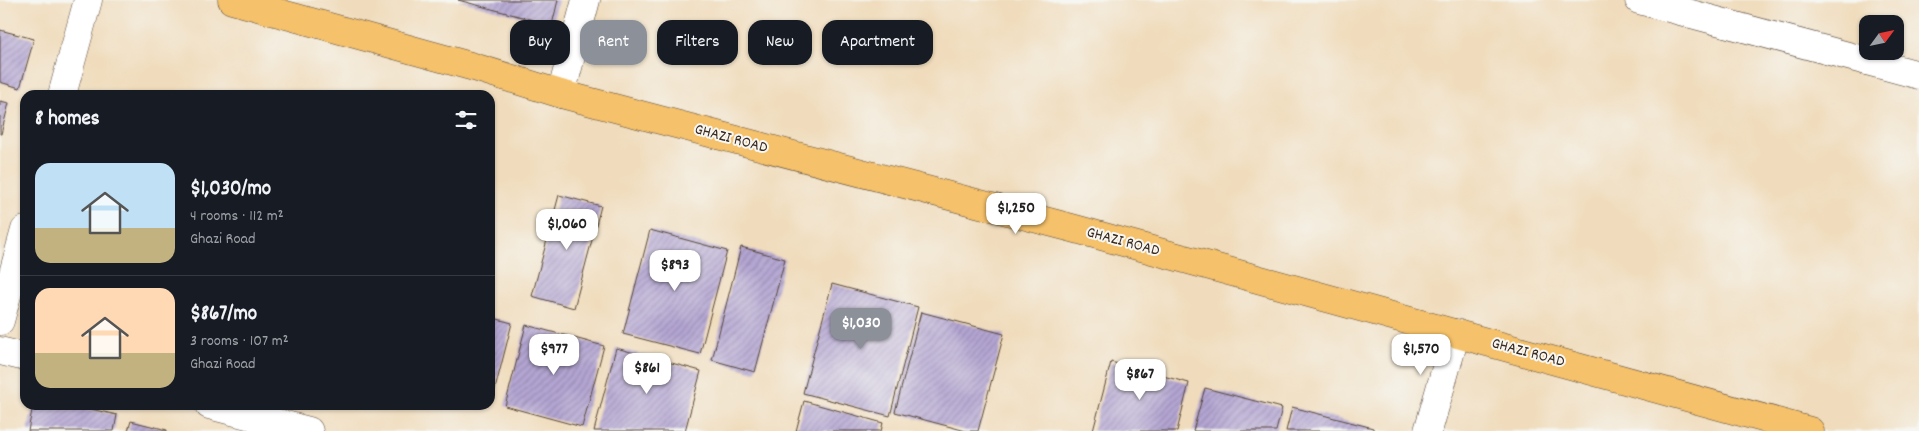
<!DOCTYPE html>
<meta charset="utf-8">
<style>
body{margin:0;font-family:Dekko,sans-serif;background:#242831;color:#f1f3f6;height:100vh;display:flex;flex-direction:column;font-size:19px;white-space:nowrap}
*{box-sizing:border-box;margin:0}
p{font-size:16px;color:#9ea1a6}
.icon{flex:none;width:28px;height:28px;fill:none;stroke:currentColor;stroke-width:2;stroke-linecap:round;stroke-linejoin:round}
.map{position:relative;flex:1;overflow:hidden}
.drawer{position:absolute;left:20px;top:90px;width:475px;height:320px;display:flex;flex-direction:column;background:#171b24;border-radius:15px;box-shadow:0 1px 4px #0004}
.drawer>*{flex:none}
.banner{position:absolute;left:510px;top:20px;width:475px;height:45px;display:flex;gap:10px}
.needle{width:32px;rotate:57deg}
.buttons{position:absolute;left:1859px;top:15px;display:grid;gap:10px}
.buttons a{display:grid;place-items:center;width:45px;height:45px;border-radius:10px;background:#171b24;box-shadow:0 1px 4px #0004;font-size:25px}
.price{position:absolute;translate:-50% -42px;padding:0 11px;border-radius:10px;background:#fff;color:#222;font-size:16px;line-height:32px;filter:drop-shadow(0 1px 2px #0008)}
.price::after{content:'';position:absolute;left:50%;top:30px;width:15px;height:11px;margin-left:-8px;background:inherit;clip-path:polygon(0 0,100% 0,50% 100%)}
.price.selected{background:#8c9099;color:#fff}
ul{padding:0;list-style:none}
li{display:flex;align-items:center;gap:15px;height:125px;padding:0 15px}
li+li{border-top:1px solid #363941}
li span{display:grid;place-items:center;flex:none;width:140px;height:100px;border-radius:15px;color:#555}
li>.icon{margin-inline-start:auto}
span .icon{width:60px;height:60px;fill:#fffc;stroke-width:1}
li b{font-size:21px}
h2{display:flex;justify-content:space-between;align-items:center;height:60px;padding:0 15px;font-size:21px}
.tag{padding:0 18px;border-radius:15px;background:#171b24;box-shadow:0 1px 4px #0004;font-size:18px;line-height:45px}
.tag.selected{background:#8c9099;color:#fff}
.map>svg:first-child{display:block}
</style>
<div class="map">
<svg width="1919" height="431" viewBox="0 0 1919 431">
<defs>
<pattern id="building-hatch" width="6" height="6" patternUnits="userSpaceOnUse" patternTransform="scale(1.25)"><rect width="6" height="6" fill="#b4a6d3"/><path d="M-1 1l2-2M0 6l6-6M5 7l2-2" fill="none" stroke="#9487ab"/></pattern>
</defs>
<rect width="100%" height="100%" fill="#f6f6f2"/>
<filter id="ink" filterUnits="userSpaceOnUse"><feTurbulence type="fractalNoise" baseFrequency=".02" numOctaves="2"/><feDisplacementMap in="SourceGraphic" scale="10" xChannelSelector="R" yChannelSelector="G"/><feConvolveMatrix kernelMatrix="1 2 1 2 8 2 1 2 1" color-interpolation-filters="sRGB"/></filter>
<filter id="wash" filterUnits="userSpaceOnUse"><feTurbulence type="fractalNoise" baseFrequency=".0096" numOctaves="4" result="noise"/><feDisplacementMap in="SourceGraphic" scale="20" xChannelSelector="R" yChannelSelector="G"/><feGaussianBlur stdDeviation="1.12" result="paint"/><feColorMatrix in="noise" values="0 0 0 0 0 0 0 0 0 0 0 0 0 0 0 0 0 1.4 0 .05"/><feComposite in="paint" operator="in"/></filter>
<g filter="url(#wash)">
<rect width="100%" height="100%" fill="#f0dcbc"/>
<g id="blocks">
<g fill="url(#building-hatch)">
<polygon points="458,0 558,0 552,25"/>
<polygon points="0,30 34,39 20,88 0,82"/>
<polygon points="0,101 9,103 1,134 0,134"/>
<polygon points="559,195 601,206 574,308 532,296"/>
<polygon points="650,230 727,251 700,354 623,334"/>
<polygon points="741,247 785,259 755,372 712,360"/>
<polygon points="832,284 918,307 890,416 803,393"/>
<polygon points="921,312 1004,334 978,431 966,431 895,412"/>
<polygon points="490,317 512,323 493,397 490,397"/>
<polygon points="526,325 604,346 582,427 505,406"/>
<polygon points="616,348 701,371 685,431 594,431"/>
<polygon points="1111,362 1189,383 1177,431 1093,431"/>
<polygon points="1205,388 1282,408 1276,431 1193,431"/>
<polygon points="804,401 883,423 881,431 796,431"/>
<polygon points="33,405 73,405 117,415 114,431 28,431"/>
<polygon points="1292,407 1373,428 1373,431 1286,431"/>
<polygon points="131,421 167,430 167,431 128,431"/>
</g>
</g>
</g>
<g filter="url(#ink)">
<use href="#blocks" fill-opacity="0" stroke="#564536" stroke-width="1"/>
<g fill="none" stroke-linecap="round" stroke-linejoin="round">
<g stroke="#564536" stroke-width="29">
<g id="minor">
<polyline points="1639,0 1919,75"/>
<polyline points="561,94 586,0"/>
<polyline points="62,95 88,0"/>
<polyline points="0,321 25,230"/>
<polyline points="0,351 25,357"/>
<polyline points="209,405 309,431"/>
<polyline points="1428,431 1456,333"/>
</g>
</g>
<g stroke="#564536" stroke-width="29">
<polyline id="major" points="232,0 474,67 561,94 1072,228 1810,431"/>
</g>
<use href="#minor" stroke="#fff" stroke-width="28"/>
<use href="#major" stroke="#f5c16b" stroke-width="28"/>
</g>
</g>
<g text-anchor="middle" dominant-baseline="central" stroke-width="4" stroke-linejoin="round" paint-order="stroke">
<g font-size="16" fill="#3b2a1e" stroke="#f6f6f2">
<text transform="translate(731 139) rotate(15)">GHAZI ROAD</text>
<text transform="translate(1123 242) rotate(15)">GHAZI ROAD</text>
<text transform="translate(1528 353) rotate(15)">GHAZI ROAD</text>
</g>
</g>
</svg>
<div class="buttons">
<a><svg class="needle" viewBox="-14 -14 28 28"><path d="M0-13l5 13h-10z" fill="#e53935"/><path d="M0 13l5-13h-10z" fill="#9ea1a6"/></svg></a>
</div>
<b class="price" style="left:1016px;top:235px">$1,250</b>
<b class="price" style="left:567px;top:251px">$1,060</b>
<b class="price" style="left:675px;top:292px">$893</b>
<b class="price selected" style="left:861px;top:350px">$1,030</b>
<b class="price" style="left:554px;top:376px">$977</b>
<b class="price" style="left:1421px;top:376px">$1,570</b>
<b class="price" style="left:647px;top:395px">$861</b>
<b class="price" style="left:1140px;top:401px">$867</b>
<div class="banner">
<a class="tag">Buy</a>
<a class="tag selected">Rent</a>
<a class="tag">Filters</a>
<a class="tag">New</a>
<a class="tag">Apartment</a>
</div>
<section class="drawer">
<h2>8 homes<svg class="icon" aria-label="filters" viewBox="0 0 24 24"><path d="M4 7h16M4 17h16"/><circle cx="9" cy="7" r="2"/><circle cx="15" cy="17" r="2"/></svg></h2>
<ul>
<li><span style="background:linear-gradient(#bfe0f5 65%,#c2b280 0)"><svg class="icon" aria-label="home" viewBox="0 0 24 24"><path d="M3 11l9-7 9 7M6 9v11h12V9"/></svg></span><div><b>$1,030/mo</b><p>4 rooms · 112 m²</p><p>Ghazi Road</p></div></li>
<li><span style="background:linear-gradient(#ffd9b3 65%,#c2b280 0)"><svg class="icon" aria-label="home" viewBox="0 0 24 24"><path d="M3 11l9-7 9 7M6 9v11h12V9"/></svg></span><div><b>$867/mo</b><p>3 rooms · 107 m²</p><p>Ghazi Road</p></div></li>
</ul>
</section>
</div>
